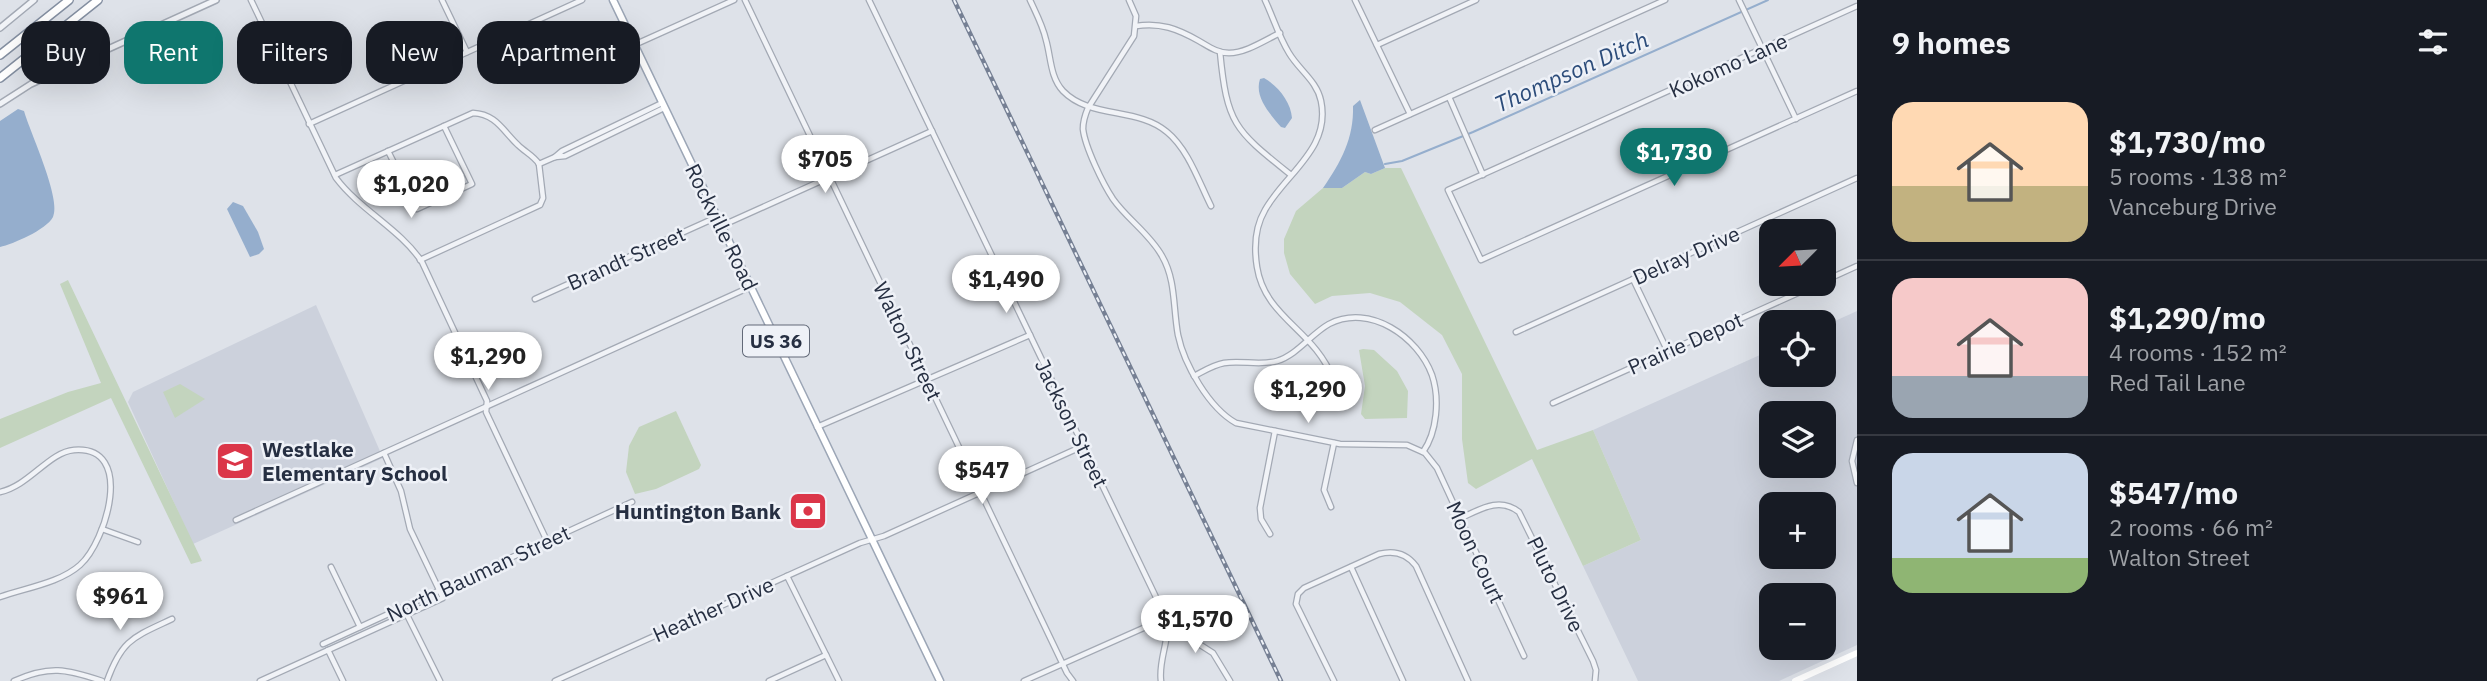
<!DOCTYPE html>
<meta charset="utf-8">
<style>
body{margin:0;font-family:"IBM Plex Sans",sans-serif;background:#242831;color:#f1f3f6;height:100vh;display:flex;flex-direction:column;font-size:26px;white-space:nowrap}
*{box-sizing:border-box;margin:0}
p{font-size:23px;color:#9ea1a6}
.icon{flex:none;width:38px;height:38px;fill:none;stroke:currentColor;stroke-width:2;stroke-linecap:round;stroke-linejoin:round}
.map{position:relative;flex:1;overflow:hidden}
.panel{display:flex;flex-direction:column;background:#171b24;width:630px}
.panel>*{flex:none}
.guide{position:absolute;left:21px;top:21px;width:665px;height:63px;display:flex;gap:14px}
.needle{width:46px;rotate:246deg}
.controls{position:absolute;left:1759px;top:219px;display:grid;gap:14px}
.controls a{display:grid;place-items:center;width:77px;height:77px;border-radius:14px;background:#171b24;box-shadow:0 7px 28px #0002;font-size:35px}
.price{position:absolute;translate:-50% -60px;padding:0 16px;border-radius:24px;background:#fff;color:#222;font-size:23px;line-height:46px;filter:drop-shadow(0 2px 4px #0008)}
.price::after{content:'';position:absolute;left:50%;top:42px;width:21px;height:16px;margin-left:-10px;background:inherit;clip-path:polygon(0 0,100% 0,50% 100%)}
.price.current{background:#0f766e;color:#fff}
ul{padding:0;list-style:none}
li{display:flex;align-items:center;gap:21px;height:175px;padding:0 35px}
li+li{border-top:2px solid #363941}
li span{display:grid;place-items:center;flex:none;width:196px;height:140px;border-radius:21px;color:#555}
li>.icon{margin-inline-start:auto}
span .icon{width:84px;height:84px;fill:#fffc;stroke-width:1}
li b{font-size:30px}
h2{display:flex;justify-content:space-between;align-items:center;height:84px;padding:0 35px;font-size:30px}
.chip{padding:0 24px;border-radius:21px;background:#171b24;box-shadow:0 7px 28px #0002;font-size:24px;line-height:63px}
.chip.current{background:#0f766e;color:#fff}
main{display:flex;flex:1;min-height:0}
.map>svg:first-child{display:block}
</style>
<main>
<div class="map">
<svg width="1857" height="681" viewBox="0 0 1857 681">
<rect width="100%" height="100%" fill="#dee2e9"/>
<g fill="#ccd1dc" fill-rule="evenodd">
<polygon points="316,305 383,458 193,544 128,402 133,392"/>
<path d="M 1857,311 L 1857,645 L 1779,681 L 1638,681 L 1583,566 L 1641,540 L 1593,430 L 1771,350 L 1771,374 L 1824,374 L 1824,326 ZM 1771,413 L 1824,413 L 1824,466 L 1771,466 ZM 1771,504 L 1824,504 L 1824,556 L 1771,556 ZM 1771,595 L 1824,595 L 1824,648 L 1771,648 Z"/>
</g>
<g fill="#c3d4be">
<polygon points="1385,168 1401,168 1537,450 1593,430 1641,540 1583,566 1532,459 1476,489 1468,483 1462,439 1462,374 1442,335 1400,302 1370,293 1332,296 1315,304 1290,274 1284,253 1284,239 1296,211 1323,188 1342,188 1365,172 1371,174"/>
<polygon points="68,280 202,561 191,564 111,398 0,448 0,419 68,392 101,383 60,284"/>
<polygon points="1363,349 1374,350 1397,371 1408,391 1407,418 1365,419 1361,414 1365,386 1359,350"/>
<polygon points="180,384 205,399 175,418 163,392"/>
<polygon points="676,411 701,465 699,469 656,489 635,494 626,472 629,446 639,427"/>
</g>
<g fill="#95aecd">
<path d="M 1264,78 C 1278,86 1291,102 1292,118 L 1285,128 L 1281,127 C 1270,114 1254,97 1260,79 Z"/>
<path d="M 1360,100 L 1385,168 L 1371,174 L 1365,172 L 1342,188 L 1323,188 C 1341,162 1354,138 1353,106 Z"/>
<path d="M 18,109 L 24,111 C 30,132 62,200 53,217 C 46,230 13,244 0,247 L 0,121 Z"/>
<polygon points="233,202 243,206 258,232 264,249 259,254 250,257 227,209"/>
</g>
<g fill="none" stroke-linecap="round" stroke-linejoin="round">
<polyline stroke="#95aecd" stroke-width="2" points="1385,164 1402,161 1473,132 1768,0"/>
<g stroke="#a3a9b4" stroke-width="7">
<g id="minor">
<path d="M 251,0 L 336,178 C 360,210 400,229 422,262 L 487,401 L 486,412 L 547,541"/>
<polyline points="442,0 467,52"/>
<polyline points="745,0 1067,673 1073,681"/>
<path d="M 869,0 L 1166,618 C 1171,639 1158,659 1161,681"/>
<path d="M 1030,0 C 1036,13 1043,26 1046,40 C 1051,57 1050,77 1063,91 C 1090,119 1138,107 1167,132 C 1188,149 1199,182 1211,206"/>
<path d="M 1129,0 L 1136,16 L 1134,36 L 1088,108 C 1085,115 1083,122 1083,129 C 1085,147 1103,184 1113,199 C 1127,219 1150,234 1162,256 C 1176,280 1173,308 1178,335 C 1184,364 1209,408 1236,423 L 1340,444 L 1407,445 L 1425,453 L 1437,468 L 1524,656"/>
<path d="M 1265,0 C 1273,17 1279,37 1289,53 C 1299,70 1317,81 1321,101 C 1331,149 1285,174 1265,210 C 1255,227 1254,248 1257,267 C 1265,318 1315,330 1333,379"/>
<polyline points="1355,0 1410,114"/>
<polyline points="1739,0 1796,119"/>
<polyline points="1857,6 1448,190 1481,260 1857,91"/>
<path d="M 1136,26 C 1160,22 1178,29 1199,41 C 1208,46 1217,53 1229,53 C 1246,53 1265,40 1280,33"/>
<polyline points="634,45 734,0"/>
<polyline points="1377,45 1476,0"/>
<path d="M 1220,52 C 1227,125 1235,130 1291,175"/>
<polyline points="1449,97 1483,175"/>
<polyline points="309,124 582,0"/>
<polyline points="1375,130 1665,0"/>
<polyline points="388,151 417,209 472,184 444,126"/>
<polyline points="555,157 562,151 662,103"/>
<polyline points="539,164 555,157 565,156 664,108"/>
<path d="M 335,175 L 473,113 C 496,114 503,131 518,145 C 525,152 534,156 539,164"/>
<polyline points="721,226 932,131"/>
<polyline points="420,260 540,205 543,198 539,164"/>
<polyline points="1633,279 1668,352"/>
<polyline points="1824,281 1857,266"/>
<polyline points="535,299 717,217"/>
<polyline points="1516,332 1857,178"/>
<path d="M 1194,376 C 1204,371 1213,365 1224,363 C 1241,360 1260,366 1277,361 C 1297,355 1311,334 1329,324 C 1370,303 1418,337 1432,375 C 1440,399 1437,432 1423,452"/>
<polyline points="1553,403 1818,284"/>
<polyline points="817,427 1030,335"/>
<polyline points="1857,440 1852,461 1857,483"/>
<path d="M 0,492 C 29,486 49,452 74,450 C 136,445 106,542 80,565 C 60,583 25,588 0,597"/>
<polyline points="1331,507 1324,490 1334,443"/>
<path d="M 1459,519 C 1479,510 1499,496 1519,512 L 1593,661 L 1596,670 L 1595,681"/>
<polyline points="236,520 750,287"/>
<polyline points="102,529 138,542"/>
<polyline points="1270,534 1261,519 1260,508 1275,431"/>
<polyline points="331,567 360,627"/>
<polyline points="1351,567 1403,681"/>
<polyline points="787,576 839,681"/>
<polyline points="407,615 440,681"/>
<polyline points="1169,625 1213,653 1230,681"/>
<polyline points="323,644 632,502"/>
<polyline points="328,650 343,681"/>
<path d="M 14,681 C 49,665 67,669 102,681"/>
<path d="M 107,681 C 122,639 134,637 172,619"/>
<polyline points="260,681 443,598 410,529 401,491 384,453"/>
<polyline points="555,681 860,543 884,536 1083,446"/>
<polyline points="769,681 826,655"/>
<polyline points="1024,681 1166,618"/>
<path d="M 1334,681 L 1296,604 L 1298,594 L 1304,588 L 1379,554 C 1394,550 1407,554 1416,566 L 1468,681"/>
</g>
</g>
<g stroke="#a3a9b4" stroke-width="8">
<g id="tertiary">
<polyline points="0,28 34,0"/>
<polyline points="0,104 31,84 216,0"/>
</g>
</g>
<g stroke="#9ca6b6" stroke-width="9">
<polyline id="primary" points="613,0 940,681"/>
</g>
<g stroke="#848fa1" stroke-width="10">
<g id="motorway">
<polyline points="0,55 69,0"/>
<polyline points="0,78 98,0"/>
</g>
</g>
<use href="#minor" stroke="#f1f3f7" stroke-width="4.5"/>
<use href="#tertiary" stroke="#f1f3f7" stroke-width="5"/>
<polyline stroke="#fff" stroke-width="6" points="1795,681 1857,653"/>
<use href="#primary" stroke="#fff" stroke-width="6"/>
<use href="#motorway" stroke="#fff" stroke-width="7"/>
<g stroke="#768094" stroke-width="4.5">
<polyline id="rail" points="954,0 1281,681"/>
</g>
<use href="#rail" stroke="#eef1f7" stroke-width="2" stroke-dasharray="5" stroke-linecap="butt"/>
</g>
<defs>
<g id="school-square" transform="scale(2.0125)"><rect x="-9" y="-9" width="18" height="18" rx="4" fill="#db3649" stroke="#eef1f7"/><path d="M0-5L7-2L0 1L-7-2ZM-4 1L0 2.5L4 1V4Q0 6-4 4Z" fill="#fff"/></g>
<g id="bank-square" transform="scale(2.0125)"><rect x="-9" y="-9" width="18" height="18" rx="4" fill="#db3649" stroke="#eef1f7"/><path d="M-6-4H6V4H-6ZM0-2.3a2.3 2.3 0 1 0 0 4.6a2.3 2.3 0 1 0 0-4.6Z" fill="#fff"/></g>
</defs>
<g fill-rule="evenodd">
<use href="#school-square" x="235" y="461"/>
<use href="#bank-square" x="808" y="511"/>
</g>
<g text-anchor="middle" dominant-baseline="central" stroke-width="5" stroke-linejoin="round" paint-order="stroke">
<rect fill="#eef1f7" stroke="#626978" stroke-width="2" x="743" y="325.5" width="66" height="31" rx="5"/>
<g font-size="19" font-weight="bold" fill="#262f42">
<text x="776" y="341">US 36</text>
</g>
<g font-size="21" fill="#262f42" stroke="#eef1f7">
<text transform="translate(1728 65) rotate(-24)">Kokomo Lane</text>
<text transform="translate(722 227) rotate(64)">Rockville Road</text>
<text transform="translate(1686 255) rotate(-24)">Delray Drive</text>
<text transform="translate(626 258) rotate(-24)">Brandt Street</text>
<text transform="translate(908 341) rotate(64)">Walton Street</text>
<text transform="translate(1685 343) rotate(-24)">Prairie Depot</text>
<text transform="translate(1072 423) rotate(64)">Jackson Street</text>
<text transform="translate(1476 552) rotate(65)">Moon Court</text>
<text transform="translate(478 573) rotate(-25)">North Bauman Street</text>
<text transform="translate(1556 584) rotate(64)">Pluto Drive</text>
<text transform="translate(713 609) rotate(-24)">Heather Drive</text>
</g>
<g font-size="21" font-weight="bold" fill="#262f42" stroke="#eef1f7" text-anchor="start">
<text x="262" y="449">Westlake<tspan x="262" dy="24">Elementary School</tspan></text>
<text x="781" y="511" text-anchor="end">Huntington Bank</text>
</g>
<g font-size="23" font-style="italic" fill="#2c4c7a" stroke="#eef1f7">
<text transform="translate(1571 71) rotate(-24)">Thompson Ditch</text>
</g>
</g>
</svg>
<div class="controls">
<a><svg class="needle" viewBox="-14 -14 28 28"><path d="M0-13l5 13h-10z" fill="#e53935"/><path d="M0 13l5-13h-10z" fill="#9ea1a6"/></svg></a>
<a><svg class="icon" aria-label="locate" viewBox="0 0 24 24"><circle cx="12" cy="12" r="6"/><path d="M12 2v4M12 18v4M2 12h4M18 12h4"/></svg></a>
<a><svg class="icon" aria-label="layers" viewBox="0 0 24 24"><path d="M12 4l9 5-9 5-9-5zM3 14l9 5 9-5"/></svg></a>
<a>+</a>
<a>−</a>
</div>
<b class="price current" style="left:1674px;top:188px">$1,730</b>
<b class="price" style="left:825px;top:195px">$705</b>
<b class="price" style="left:411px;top:220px">$1,020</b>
<b class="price" style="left:1006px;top:315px">$1,490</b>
<b class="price" style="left:488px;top:392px">$1,290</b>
<b class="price" style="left:1308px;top:425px">$1,290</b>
<b class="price" style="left:982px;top:506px">$547</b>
<b class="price" style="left:120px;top:632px">$961</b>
<b class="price" style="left:1195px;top:655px">$1,570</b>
<div class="guide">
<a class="chip">Buy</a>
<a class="chip current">Rent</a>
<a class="chip">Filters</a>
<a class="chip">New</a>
<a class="chip">Apartment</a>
</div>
</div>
<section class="panel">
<h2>9 homes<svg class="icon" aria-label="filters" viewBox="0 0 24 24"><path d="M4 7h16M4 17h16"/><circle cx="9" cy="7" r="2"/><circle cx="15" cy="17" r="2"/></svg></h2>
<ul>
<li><span style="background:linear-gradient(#ffd9b3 60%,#c2b280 0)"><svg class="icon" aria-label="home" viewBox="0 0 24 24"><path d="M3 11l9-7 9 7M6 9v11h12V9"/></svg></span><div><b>$1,730/mo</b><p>5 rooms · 138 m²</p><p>Vanceburg Drive</p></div></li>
<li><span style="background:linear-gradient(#f6c9c9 70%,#9aa5b1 0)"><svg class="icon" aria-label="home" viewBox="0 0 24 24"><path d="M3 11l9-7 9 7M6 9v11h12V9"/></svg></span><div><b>$1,290/mo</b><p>4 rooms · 152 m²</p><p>Red Tail Lane</p></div></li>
<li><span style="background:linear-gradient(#c9d6e8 75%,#8fb573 0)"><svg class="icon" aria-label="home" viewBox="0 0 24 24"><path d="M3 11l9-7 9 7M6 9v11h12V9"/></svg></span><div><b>$547/mo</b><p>2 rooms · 66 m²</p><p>Walton Street</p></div></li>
</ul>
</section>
</main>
